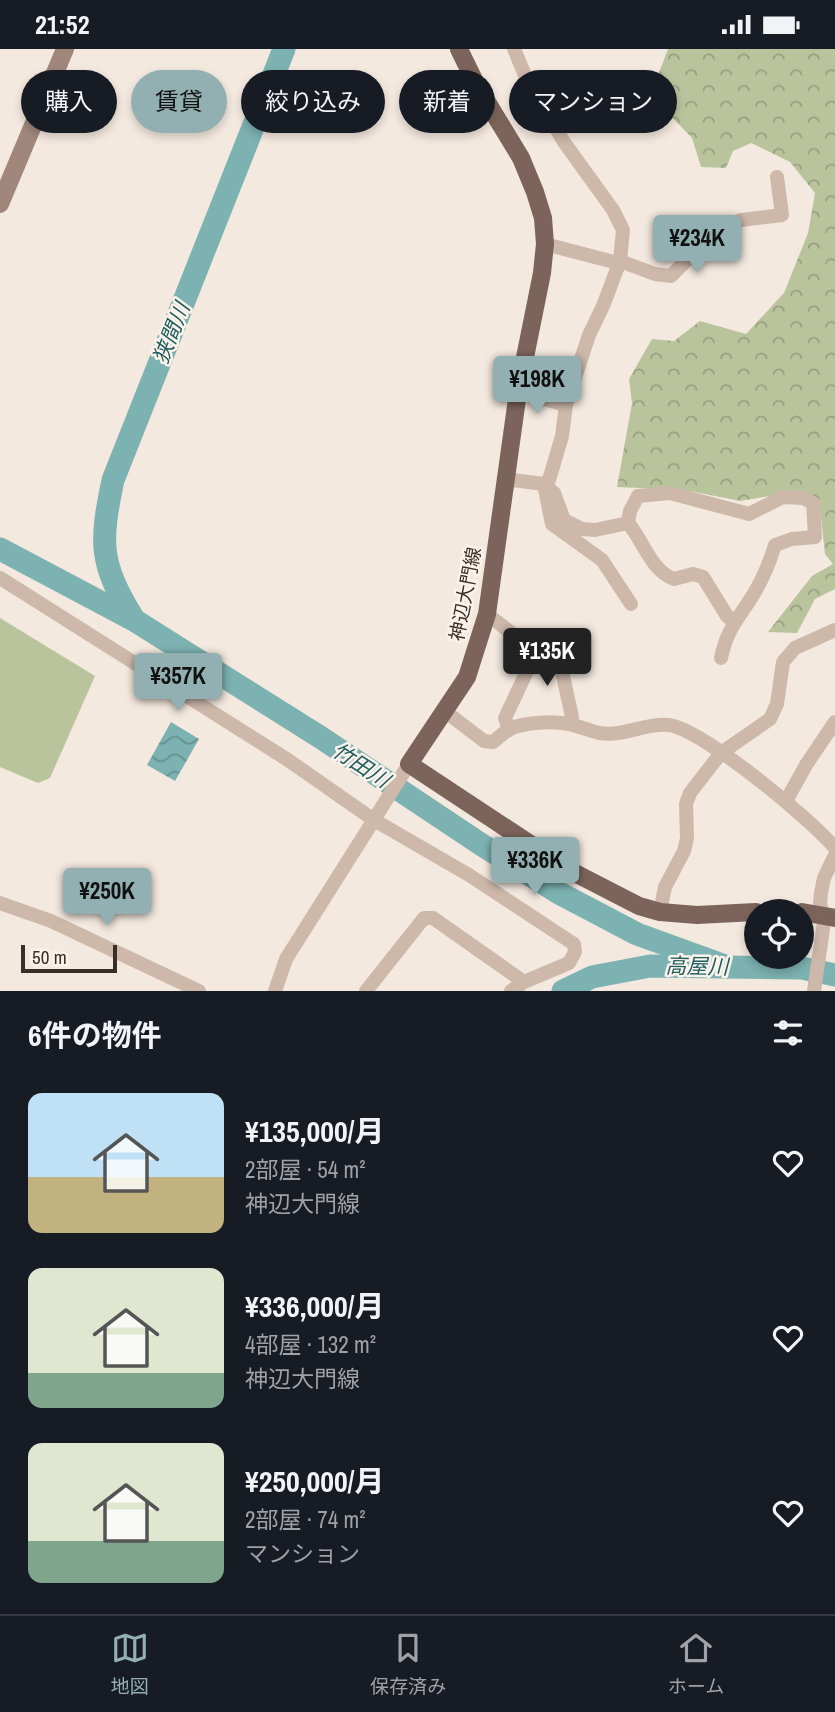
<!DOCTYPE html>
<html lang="ja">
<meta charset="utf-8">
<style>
body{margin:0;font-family:"Archivo Narrow","Noto Sans JP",sans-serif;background:#242831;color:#f1f3f6;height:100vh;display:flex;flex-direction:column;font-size:26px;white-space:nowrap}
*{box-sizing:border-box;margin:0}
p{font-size:23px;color:#9ea1a6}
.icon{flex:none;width:38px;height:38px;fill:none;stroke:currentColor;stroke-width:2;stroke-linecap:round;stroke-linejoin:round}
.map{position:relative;height:942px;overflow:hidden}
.drawer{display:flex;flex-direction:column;background:#171b24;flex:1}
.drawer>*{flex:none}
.hud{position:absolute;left:21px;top:21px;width:794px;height:63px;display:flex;gap:14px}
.tools{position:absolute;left:744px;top:850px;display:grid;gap:14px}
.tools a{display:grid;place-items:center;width:70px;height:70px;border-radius:50%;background:#171b24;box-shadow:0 4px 10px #0003;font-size:35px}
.scale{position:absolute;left:21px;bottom:18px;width:96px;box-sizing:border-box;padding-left:7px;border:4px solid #3a2e29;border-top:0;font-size:19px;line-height:24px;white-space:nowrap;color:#3a2e29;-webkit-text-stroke:5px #fbf3eb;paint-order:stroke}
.price{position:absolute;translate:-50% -60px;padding:0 16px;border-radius:7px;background:#92b0b1;color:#111;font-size:23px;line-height:46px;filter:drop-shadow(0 2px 4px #0008)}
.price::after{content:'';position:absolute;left:50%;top:42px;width:21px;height:16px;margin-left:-10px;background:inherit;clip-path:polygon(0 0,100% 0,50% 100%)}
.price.current{background:#222;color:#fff}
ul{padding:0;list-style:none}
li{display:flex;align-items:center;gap:21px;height:175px;padding:0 28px}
li span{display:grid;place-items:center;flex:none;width:196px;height:140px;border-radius:14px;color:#555}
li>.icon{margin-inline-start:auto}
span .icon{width:84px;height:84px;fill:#fffc;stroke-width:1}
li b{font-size:30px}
h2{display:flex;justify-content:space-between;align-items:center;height:84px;padding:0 28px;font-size:30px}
.tag{padding:0 24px;border-radius:32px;background:#171b24;box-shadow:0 4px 10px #0003;font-size:24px;line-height:63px}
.tag.current{background:#92b0b1;color:#111}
.status{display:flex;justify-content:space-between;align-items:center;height:49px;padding:0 35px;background:#171b24;direction:ltr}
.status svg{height:19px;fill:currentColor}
.menu{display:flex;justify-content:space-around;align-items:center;height:98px;border-top:2px solid #363941;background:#171b24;font-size:19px;color:#9ea1a6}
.menu a{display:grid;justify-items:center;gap:4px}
.menu .current{color:#92b0b1}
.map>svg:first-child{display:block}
</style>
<div class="status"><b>21:52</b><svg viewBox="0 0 49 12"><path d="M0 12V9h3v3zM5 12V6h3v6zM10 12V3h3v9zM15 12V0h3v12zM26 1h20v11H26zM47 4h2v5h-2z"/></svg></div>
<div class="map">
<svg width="835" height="942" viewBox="0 0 835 942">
<defs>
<pattern id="forest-crowns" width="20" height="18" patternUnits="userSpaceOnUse" patternTransform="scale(1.75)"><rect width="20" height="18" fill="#b9c49d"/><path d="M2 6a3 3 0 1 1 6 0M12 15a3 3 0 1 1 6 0" fill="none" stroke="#97a080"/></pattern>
<pattern id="water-waves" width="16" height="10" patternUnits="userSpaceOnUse" patternTransform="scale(1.75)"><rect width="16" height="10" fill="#7cb2b1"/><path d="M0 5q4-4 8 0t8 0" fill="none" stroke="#679190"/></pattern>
</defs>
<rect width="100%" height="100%" fill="#f4e9df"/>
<polygon fill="url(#forest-crowns)" points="668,0 835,0 835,540 815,550 797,584 768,583 812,527 833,515 825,505 819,451 800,442 740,452 685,441 617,438 632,354 629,330 652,290 674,292 700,272 746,285 784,244 808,184 815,144 790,113 751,94 733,102 726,119 701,118 692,89 654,50 655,34"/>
<polygon fill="#b9c49d" points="0,569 95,627 50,729 38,734 0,718"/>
<polygon fill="url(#water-waves)" points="171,673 199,690 175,732 147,716"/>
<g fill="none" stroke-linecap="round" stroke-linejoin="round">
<g stroke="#7cb2b1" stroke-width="23">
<polyline points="0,500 134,571 320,688 482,796 559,844 637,885 728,918"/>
<path d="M 133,569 C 99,513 100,494 113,431 L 284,0"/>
<polyline points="563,942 592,928 650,917 802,919 835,926"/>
</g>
<g stroke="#cdb8aa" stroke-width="14">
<polyline points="514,0 527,31 564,93 613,161 623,181 620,212 603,257 589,286 566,356 562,387 549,431 544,435 552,475 602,511 631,555"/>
<polyline points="545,195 614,213 620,212 655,225 671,227 717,180 741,171 782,166 777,128"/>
<polyline points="518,343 566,356"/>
<path d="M 505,430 L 544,435 L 554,444 L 564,471 L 582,480 L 595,481 L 628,474 C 643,491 651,522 674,530 L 693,525 L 703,528 L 727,567 L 734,572"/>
<path d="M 628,474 L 630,462 L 638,447 L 670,444 L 749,465 L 783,448 L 803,449 L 813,454 L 815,488 L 792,490 L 775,496 C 770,512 764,527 756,541 C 740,569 728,576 721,609"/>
<polyline points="0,529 288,711 374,771 469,826 574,895 575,903 569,914 524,933 511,942"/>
<polyline points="487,565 536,603 505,669 509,681"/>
<polyline points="536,603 562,622 572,668 570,675"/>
<path d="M 446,663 L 484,692 L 493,693 C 498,689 504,683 510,680 C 525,673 553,672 569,675 C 579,677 589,682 600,684 C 623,688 644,674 668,676 C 700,678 813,772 835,799"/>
<polyline points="786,752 806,716 835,673"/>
<polyline points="0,854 51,872 199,942"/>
<polyline points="660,863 665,838 684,802 687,789 686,755 690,744 721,704 770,670 777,655 783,613 795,599 835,581"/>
<polyline points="275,942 286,910 409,715"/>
<polyline points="366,942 424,869 433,869 524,933"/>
<polyline points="814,942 824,873 820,854 821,844 824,829 835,806"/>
</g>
<polyline stroke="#a1867b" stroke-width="18" points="0,155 65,0"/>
<g stroke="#7c645a" stroke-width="18">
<polyline points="459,0 476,35 521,109 535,143 543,169 545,195 542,224 518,343 487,565 467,628 409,715 571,822 639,857 660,863 697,866 756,863"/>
<polyline points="779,863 790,863"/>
<polyline points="802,863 835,869"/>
</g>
</g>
<g text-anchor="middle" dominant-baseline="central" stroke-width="5" stroke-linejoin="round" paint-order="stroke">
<g font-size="19" fill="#3a2e29" stroke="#fbf3eb">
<text transform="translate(465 545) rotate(-79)">神辺大門線</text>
</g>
<g font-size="21" font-style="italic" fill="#1d5d5d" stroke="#fbf3eb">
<text transform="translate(171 284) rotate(-68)">狭間川</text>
<text transform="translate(361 716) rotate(33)">竹田川</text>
<text transform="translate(697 917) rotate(1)">高屋川</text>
</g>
</g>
</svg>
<div class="tools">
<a><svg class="icon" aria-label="locate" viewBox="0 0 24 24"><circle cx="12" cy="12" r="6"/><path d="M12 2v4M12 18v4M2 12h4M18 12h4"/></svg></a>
</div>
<div class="scale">50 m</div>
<b class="price" style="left:697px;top:226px">¥234K</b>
<b class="price" style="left:537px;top:367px">¥198K</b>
<b class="price current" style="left:547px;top:639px">¥135K</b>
<b class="price" style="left:178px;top:664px">¥357K</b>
<b class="price" style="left:535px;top:848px">¥336K</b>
<b class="price" style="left:107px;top:879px">¥250K</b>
<div class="hud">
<a class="tag">購入</a>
<a class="tag current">賃貸</a>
<a class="tag">絞り込み</a>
<a class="tag">新着</a>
<a class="tag">マンション</a>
</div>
</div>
<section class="drawer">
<h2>6件の物件<svg class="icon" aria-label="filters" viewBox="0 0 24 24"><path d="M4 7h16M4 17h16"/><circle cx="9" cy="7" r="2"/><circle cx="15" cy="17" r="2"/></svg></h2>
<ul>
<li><span style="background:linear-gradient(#bfe0f5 60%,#c2b280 0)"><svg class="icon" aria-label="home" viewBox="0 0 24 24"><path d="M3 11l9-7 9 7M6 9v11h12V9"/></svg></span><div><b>¥135,000/月</b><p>2部屋 · 54 m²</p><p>神辺大門線</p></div><svg class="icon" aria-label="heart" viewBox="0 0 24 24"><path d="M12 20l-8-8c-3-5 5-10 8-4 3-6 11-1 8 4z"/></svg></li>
<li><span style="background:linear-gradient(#dfe7d0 75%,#7fa58c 0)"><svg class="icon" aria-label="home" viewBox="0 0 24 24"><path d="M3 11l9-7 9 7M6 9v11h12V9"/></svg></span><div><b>¥336,000/月</b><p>4部屋 · 132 m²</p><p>神辺大門線</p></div><svg class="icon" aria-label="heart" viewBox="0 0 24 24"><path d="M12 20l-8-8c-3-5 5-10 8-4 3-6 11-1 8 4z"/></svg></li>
<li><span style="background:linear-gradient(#dfe7d0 70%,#7fa58c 0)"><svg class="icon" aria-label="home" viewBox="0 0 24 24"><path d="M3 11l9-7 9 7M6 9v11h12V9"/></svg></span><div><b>¥250,000/月</b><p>2部屋 · 74 m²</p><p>マンション</p></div><svg class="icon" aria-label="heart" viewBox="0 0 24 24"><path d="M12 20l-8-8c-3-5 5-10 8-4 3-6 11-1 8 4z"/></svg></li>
</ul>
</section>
<nav class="menu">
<a class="current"><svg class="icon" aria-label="map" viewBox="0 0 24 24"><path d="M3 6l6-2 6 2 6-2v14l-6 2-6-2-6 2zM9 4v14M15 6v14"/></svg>地図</a>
<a><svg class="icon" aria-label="saved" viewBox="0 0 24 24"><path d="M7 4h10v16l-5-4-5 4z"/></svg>保存済み</a>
<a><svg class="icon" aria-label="home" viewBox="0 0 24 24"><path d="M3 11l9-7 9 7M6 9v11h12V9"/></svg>ホーム</a>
</nav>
